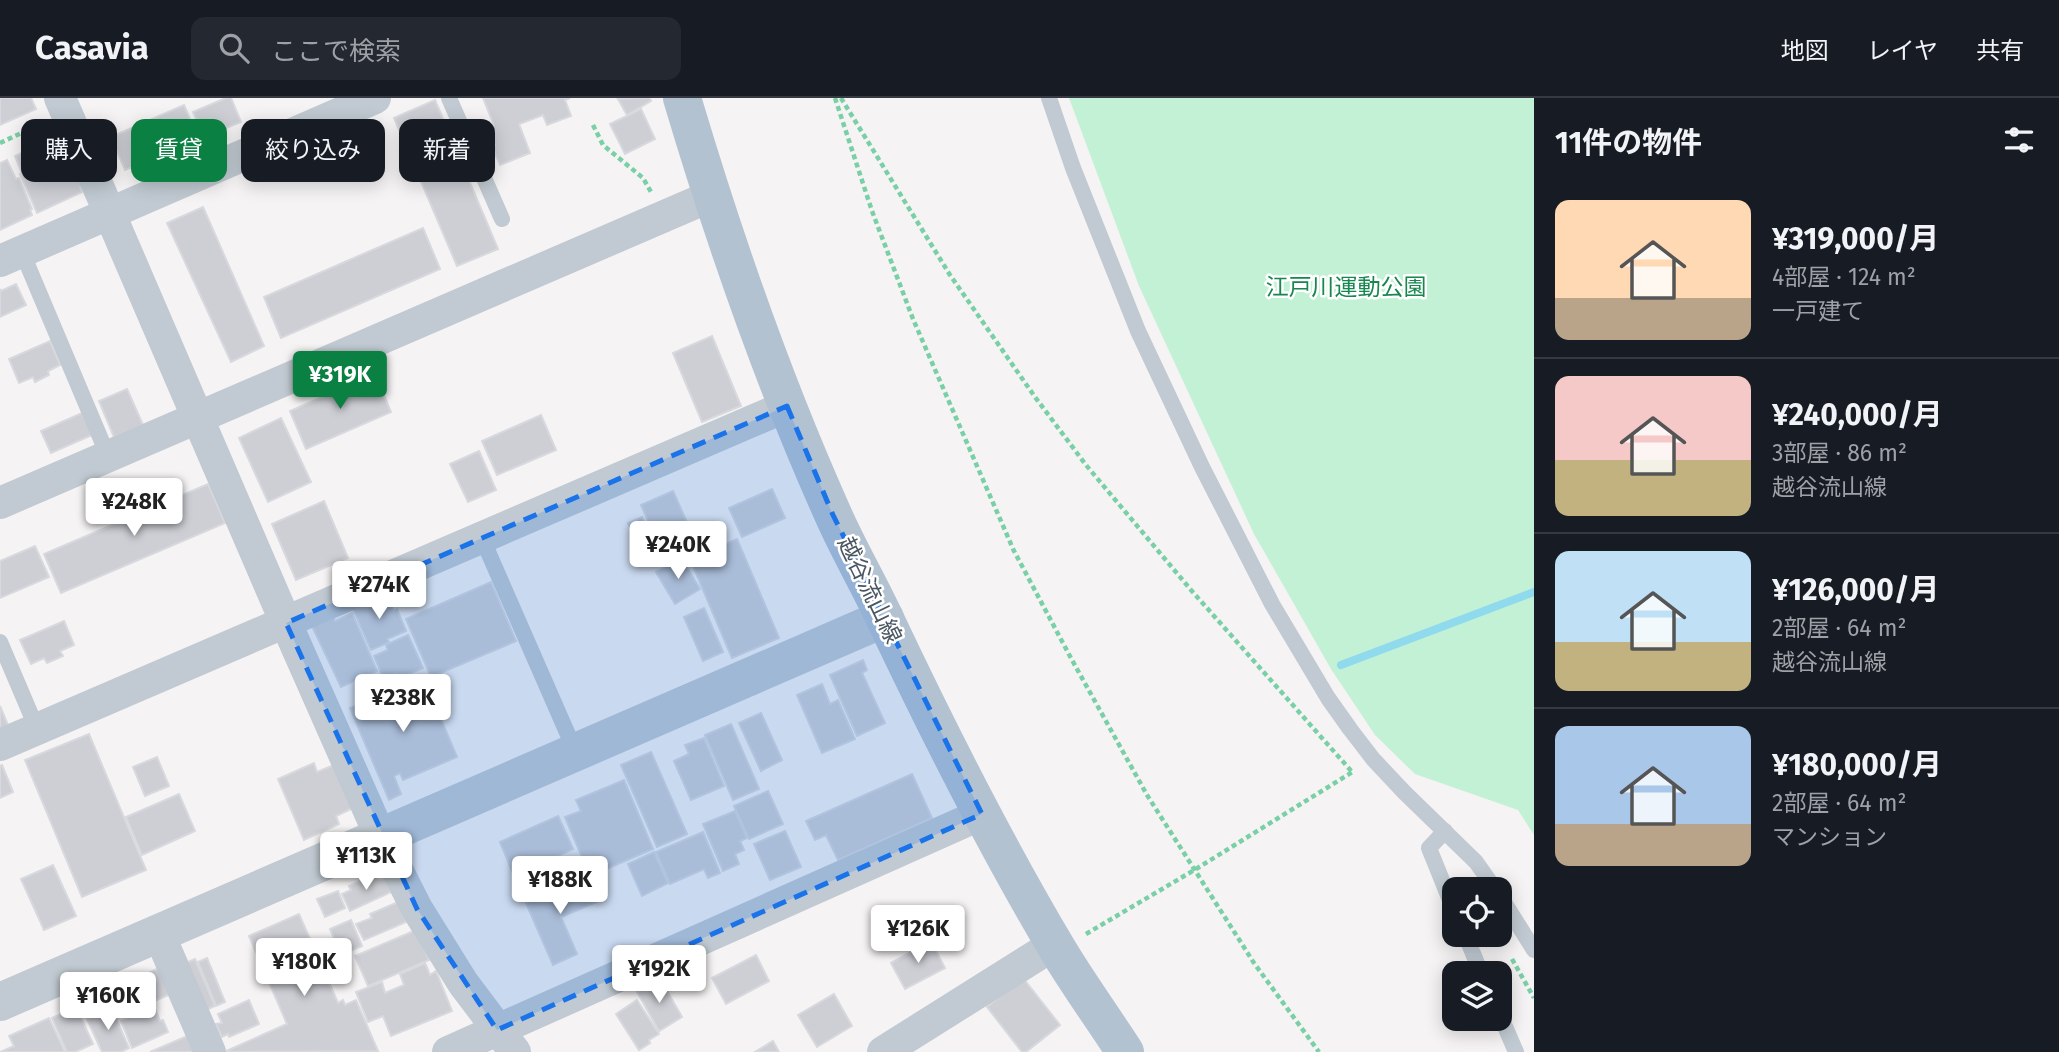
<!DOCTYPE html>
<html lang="ja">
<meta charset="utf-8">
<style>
body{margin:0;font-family:"Fira Sans","Noto Sans JP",sans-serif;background:#242831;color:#f1f3f6;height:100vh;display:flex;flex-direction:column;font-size:26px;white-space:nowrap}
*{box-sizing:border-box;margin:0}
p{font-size:23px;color:#9ea1a6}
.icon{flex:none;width:38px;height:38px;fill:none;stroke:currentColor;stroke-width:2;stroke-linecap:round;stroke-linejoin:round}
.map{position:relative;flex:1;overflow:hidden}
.side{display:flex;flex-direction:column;background:#171b24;width:525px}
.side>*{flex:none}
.banner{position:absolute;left:21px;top:21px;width:665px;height:63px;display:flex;gap:14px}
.controls{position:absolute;left:1442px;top:779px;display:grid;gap:14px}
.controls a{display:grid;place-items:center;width:70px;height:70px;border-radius:14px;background:#171b24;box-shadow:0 4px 18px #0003;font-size:35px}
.price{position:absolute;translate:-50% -60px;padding:0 16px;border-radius:7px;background:#fff;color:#222;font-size:23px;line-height:46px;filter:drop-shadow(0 2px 4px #0008)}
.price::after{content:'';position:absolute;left:50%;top:42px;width:21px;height:16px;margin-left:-10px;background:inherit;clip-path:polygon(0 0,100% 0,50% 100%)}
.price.selected{background:#0b8043;color:#fff}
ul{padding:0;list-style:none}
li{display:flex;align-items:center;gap:21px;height:175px;padding:0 21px}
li+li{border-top:2px solid #363941}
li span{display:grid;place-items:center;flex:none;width:196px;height:140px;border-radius:14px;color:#555}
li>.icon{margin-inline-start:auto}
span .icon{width:84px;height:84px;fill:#fffc;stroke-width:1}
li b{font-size:30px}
h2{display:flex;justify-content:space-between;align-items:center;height:84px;padding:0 21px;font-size:30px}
.pill{padding:0 24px;border-radius:14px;background:#171b24;box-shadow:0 4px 18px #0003;font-size:24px;line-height:63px}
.pill.selected{background:#0b8043;color:#fff}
header{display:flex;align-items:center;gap:42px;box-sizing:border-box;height:98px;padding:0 35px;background:#171b24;border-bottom:2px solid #363941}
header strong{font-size:33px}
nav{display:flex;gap:38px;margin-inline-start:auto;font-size:24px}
.search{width:490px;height:63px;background:#242831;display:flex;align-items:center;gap:18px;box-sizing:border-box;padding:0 24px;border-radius:14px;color:#9ea1a6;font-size:26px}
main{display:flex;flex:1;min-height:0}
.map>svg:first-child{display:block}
</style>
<header>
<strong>Casavia</strong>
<div class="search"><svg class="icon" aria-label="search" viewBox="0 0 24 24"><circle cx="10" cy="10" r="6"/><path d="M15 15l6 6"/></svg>ここで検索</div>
<nav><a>地図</a><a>レイヤ</a><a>共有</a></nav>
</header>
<main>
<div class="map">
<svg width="1534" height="954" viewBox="0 0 1534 954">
<rect width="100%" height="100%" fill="#f5f3f3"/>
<polygon fill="#c3f1d5" points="1069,0 1534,0 1534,737 1518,712 1415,676 1375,637 1331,571 1254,436 1139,188"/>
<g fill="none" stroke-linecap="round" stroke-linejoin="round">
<polyline stroke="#90daee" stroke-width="8" points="1341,567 1534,494"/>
</g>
<g fill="#cdcfd5" stroke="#d7d9de" stroke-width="2">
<polygon points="0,0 31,0 36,11 0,27"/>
<polygon points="226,0 231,0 241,24 204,39 193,14"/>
<polygon points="483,0 570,0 565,2 571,18 547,27 543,17 519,26 530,55 500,67 492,48 495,47 489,30 494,27"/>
<polygon points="649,0 651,3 627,17 618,1"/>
<polygon points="435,2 498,151 457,168 394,20"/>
<polygon points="184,7 198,40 172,51 177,63 141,79 136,67 125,72 111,39"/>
<polygon points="641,11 655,41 625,56 610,26"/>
<polygon points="57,39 66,59 69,57 82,88 80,89 82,94 37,115 20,76 22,75 15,58 26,53 28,57 47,49 45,45"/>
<polygon points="7,62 16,81 19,80 32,111 30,112 32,117 0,132 0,65"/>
<polygon points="203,109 264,248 231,264 167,125"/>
<polygon points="423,130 440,171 281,240 264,199"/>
<polygon points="16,186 26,207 0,219 0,191 1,193"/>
<polygon points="712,238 741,308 702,324 673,255"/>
<polygon points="50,243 60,267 48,273 49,277 35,284 33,279 19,285 9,261"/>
<polygon points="375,276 391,314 306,351 290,313"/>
<polygon points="127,291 143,327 114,339 99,303"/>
<polygon points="82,315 92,337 51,355 41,333"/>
<polygon points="541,317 556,352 497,377 482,343"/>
<polygon points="281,320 311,384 268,404 239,340"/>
<polygon points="479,353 496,392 468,404 450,366"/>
<polygon points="208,386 225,425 61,495 44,456"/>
<polygon points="772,391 785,420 742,439 729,410"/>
<polygon points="673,393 689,429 657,443 641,407"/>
<polygon points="324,403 348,460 296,482 272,426"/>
<polygon points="642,419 658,456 645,462 628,425"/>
<polygon points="737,441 779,540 732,560 690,461"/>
<polygon points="35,448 49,479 0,500 0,463"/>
<polygon points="681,460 700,491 675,506 656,474"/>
<polygon points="491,484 516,543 431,579 406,521"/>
<polygon points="386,496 394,513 397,511 406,533 387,541 389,544 371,552 353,511"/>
<polygon points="704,510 723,554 703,563 684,519"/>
<polygon points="352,515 377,573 341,589 312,528 333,518 335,523"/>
<polygon points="64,523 74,547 60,553 63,558 47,565 44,560 31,566 20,542"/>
<polygon points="408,537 423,570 399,580 397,576 384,582 374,558 388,552 386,547"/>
<polygon points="863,562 867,572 862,575 885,625 857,638 830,577"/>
<polygon points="423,579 457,659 403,682 400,675 394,678 401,696 389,702 350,610"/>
<polygon points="822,586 830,606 838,602 855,641 822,655 797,597"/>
<polygon points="0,608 8,627 0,631"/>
<polygon points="761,615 782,662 761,673 739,625"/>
<polygon points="731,626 759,691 733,702 705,637"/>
<polygon points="89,636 146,772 82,799 25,662"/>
<polygon points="704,640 724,688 691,702 674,663 689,656 685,647"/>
<polygon points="651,654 687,736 657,749 621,667"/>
<polygon points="157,659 169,688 145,698 133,669"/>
<polygon points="314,665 317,674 334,667 353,710 336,718 339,726 304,742 278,681"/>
<polygon points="2,667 13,694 0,700 0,668"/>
<polygon points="912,676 932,720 838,762 826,737 815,742 806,723"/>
<polygon points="624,682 653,751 590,778 565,719 581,713 576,702"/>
<polygon points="768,693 783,726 749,741 734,708"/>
<polygon points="179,696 195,733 142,757 126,719"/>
<polygon points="735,713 747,740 740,743 744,752 735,756 739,766 723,773 703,726"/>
<polygon points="558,718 573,751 514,778 500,744"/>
<polygon points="785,733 801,769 770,782 754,746"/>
<polygon points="703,734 720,775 708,780 704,771 670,786 656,754"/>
<polygon points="654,754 668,785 642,798 628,766"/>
<polygon points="53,767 76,818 44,832 21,781"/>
<polygon points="376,776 379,781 385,779 391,794 350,813 342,796 351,792 349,788"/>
<polygon points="588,778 599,803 561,819 577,856 553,867 526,805"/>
<polygon points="338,793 345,810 325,819 317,801"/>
<polygon points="398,804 406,824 364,842 356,826 372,820 370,816"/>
<polygon points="299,816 338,905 343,902 345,907 356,902 378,953 224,954 287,926 249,838"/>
<polygon points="351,822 362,848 341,857 330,831"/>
<polygon points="416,832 429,862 368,888 355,858"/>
<polygon points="931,843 945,870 905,891 891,865"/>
<polygon points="756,857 769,883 726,906 712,880"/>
<polygon points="207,860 225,904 216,908 198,864"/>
<polygon points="195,861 215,908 206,912 186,865"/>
<polygon points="425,865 430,877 436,873 452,913 391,938 383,918 368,924 356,894 382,884 385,895 404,887 400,876"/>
<polygon points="164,868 175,894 137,911 126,884"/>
<polygon points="1023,880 1060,927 1026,954 1022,954 987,909"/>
<polygon points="660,881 682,919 659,933 637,894"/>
<polygon points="834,896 852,928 817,949 798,917"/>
<polygon points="249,902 259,926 229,939 228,936 222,939 216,926 222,925 218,916"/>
<polygon points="637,902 659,936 649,942 650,945 639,952 616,916"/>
<polygon points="154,908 160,923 163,922 168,934 132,950 121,923"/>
<polygon points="76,909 93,946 75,954 67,954 52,920"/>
<polygon points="112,911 129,950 121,954 102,954 87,921"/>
<polygon points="49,920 65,954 0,954 14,948 9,938"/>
<polygon points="192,936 200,954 150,954"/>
<polygon points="773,943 779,954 755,954"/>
</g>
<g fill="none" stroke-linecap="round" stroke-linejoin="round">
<g stroke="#7ad0a6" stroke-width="4.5" stroke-dasharray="5 3.5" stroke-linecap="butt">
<polyline points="835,0 872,113 913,221 1014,453 1072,562 1147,697 1254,865 1319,954"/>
<polyline points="841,0 950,177 1035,299 1086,367 1191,492 1353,675"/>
<polyline points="593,27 603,47 643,80 651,94"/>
<polyline points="0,45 32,30 41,30"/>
<polyline points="1086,836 1196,771 1354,673"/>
<polyline points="1512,861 1534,900"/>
</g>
<g stroke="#c1cad2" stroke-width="16">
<polyline points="449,0 502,121"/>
<polyline points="1049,0 1073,70 1138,233 1202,369 1272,506 1328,600 1350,631 1373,661 1404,694 1476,764 1495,791"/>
<polyline points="22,154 108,358"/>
<polyline points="482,440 576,655"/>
<polyline points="0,544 37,631"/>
<polyline points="1445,733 1429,750 1454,812"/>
<polyline points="1500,798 1534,852"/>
<polyline points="1465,836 1481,875"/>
<polyline points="1500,917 1516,954"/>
</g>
<g stroke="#c1cad2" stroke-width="32">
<polyline points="60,0 286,525 381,740 417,811 463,885 515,954"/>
<polyline points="0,163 375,0"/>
<polyline points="0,405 711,98"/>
<polyline points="0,647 787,308"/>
<polyline points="159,836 210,954"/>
<polyline points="448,954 982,716"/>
<polyline points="883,954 1055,846"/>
</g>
<polyline stroke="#c1cad2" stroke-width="38" points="0,904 885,520"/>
<path stroke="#b3c2d1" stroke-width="38" d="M 682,0 C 724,141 772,280 832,414 C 848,451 869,486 886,523 C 939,635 995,746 1058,852 C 1079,887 1103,920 1125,954"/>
</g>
<path fill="#1a73e8" fill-opacity="0.2" stroke="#1a73e8" stroke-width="5" stroke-dasharray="14 9" stroke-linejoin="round" d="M 787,308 L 833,417 L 982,716 L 497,932 L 417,811 L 286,525 Z"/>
<g text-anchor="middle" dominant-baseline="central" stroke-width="5" stroke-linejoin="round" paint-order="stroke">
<g font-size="23" fill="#17864f" stroke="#fff">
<text x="1346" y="189">江戸川運動公園</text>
</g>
<g font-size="23" fill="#4a5661" stroke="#fff">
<text transform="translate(870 492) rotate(64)">越谷流山線</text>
</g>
</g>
</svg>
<div class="controls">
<a><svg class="icon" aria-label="locate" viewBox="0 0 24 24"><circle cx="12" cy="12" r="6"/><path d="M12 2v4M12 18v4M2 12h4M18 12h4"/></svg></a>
<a><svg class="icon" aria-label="layers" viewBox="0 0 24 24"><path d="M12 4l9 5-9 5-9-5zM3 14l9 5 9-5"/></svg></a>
</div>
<b class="price selected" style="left:340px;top:313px">¥319K</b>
<b class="price" style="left:134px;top:440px">¥248K</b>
<b class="price" style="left:678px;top:483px">¥240K</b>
<b class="price" style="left:379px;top:523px">¥274K</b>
<b class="price" style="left:403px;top:636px">¥238K</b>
<b class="price" style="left:366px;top:794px">¥113K</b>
<b class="price" style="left:560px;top:818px">¥188K</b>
<b class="price" style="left:918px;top:867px">¥126K</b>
<b class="price" style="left:304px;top:900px">¥180K</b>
<b class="price" style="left:659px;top:907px">¥192K</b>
<b class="price" style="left:108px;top:934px">¥160K</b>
<div class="banner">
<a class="pill">購入</a>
<a class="pill selected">賃貸</a>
<a class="pill">絞り込み</a>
<a class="pill">新着</a>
</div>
</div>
<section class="side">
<h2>11件の物件<svg class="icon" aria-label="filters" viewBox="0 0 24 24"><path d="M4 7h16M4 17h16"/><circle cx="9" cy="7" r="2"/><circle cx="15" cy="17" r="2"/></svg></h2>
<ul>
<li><span style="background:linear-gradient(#ffd9b3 70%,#b9a48a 0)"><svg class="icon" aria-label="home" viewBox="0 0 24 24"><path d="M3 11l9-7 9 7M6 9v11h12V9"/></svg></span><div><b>¥319,000/月</b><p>4部屋 · 124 m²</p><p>一戸建て</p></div></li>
<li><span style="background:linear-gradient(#f6c9c9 60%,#c2b280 0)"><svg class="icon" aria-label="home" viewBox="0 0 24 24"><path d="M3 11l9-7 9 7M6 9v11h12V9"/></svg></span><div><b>¥240,000/月</b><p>3部屋 · 86 m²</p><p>越谷流山線</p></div></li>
<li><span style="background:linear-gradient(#bfe0f5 65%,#c2b280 0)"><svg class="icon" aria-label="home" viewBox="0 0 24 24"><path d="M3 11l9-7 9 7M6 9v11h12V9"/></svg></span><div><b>¥126,000/月</b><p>2部屋 · 64 m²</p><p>越谷流山線</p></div></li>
<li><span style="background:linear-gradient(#a9c7e8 70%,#b9a48a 0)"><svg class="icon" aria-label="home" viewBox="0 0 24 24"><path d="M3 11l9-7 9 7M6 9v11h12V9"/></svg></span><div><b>¥180,000/月</b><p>2部屋 · 64 m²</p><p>マンション</p></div></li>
</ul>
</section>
</main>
